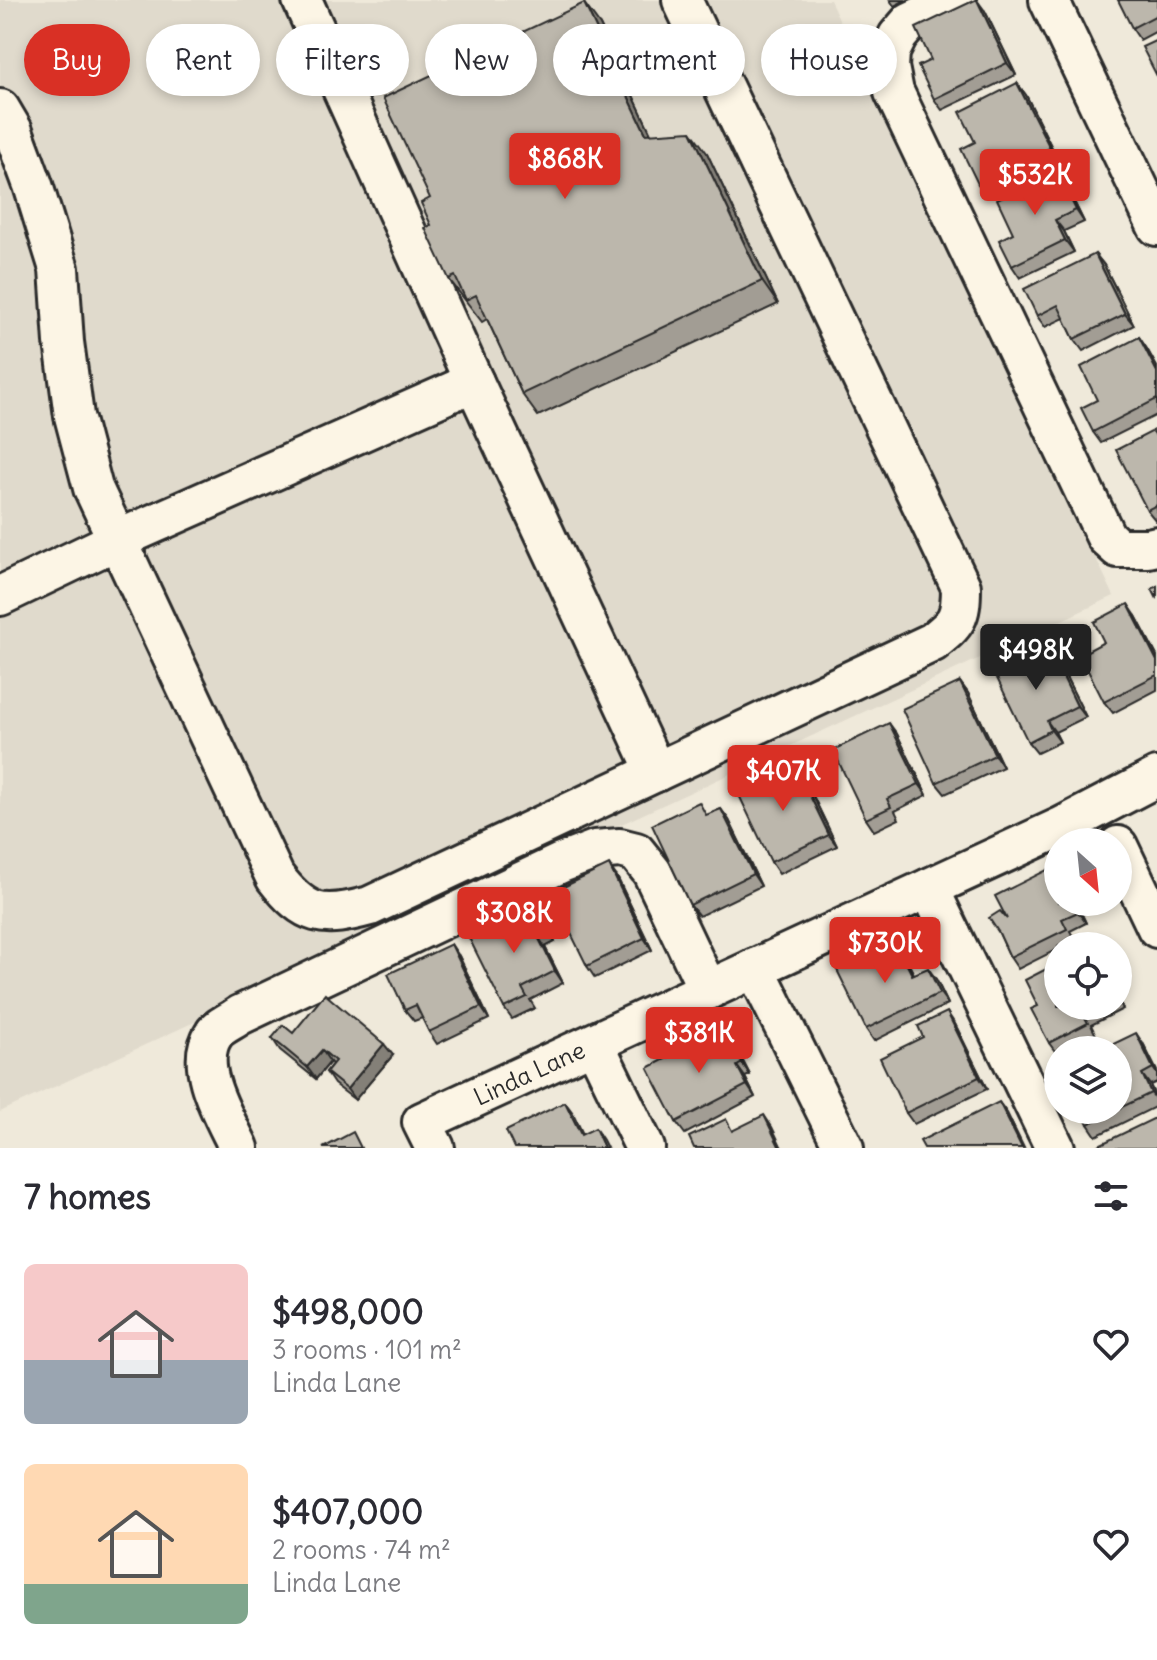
<!DOCTYPE html>
<meta charset="utf-8">
<style>
body{margin:0;font-family:Delius,sans-serif;background:#f2f2f3;color:#2b2b33;height:100vh;display:flex;flex-direction:column;font-size:30px;white-space:nowrap}
*{box-sizing:border-box;margin:0}
p{font-size:26px;color:#7c7c81}
.icon{flex:none;width:44px;height:44px;fill:none;stroke:currentColor;stroke-width:2;stroke-linecap:round;stroke-linejoin:round}
.map{position:relative;height:1148px;overflow:hidden}
.sheet{display:flex;flex-direction:column;background:#fff;flex:1}
.sheet>*{flex:none}
.hud{position:absolute;left:24px;top:24px;width:1110px;height:72px;display:flex;gap:16px}
.needle{width:52px;rotate:153deg}
.controls{position:absolute;left:1044px;top:828px;display:grid;gap:16px}
.controls a{display:grid;place-items:center;width:88px;height:88px;border-radius:50%;background:#fff;box-shadow:0 4px 12px #0003;font-size:40px}
.price{position:absolute;translate:-50% -68px;padding:0 18px;border-radius:8px;background:#d93025;color:#fff;font-size:26px;line-height:52px;filter:drop-shadow(0 2px 4px #0008)}
.price::after{content:'';position:absolute;left:50%;top:48px;width:24px;height:18px;margin-left:-12px;background:inherit;clip-path:polygon(0 0,100% 0,50% 100%)}
.price.current{background:#222;color:#fff}
ul{padding:0;list-style:none}
li{display:flex;align-items:center;gap:24px;height:200px;padding:0 24px}
li span{display:grid;place-items:center;flex:none;width:224px;height:160px;border-radius:12px;color:#555}
li>.icon{margin-inline-start:auto}
span .icon{width:96px;height:96px;fill:#fffc;stroke-width:1}
li b{font-size:34px}
h2{display:flex;justify-content:space-between;align-items:center;height:96px;padding:0 24px;font-size:34px}
.chip{padding:0 28px;border-radius:36px;background:#fff;box-shadow:0 4px 12px #0003;font-size:28px;line-height:72px}
.chip.current{background:#d93025;color:#fff}
.map>svg:first-child{display:block}
</style>
<div class="map">
<svg width="1157" height="1148" viewBox="0 0 1157 1148">
<rect width="100%" height="100%" fill="#efe9da"/>
<filter id="ink" filterUnits="userSpaceOnUse"><feTurbulence type="fractalNoise" baseFrequency=".0125" numOctaves="2"/><feDisplacementMap in="SourceGraphic" scale="16" xChannelSelector="R" yChannelSelector="G"/><feConvolveMatrix kernelMatrix="1 2 1 2 8 2 1 2 1" color-interpolation-filters="sRGB"/></filter>
<g filter="url(#ink)">
<polygon fill="#e0dacc" points="0,0 830,0 1114,596 0,1112"/>
<g fill="none" stroke-linecap="round" stroke-linejoin="round">
<g stroke="#2b2b2b" stroke-width="44">
<g id="minor">
<polyline points="302,0 474,382 656,772"/>
<polyline points="956,0 910,22 898,36 890,52 889,67 894,92 1106,537 1118,548 1148,548 1157,546"/>
<polyline points="1049,0 1157,226"/>
<path d="M 0,109 L 13,131 L 33,185 L 59,269 L 64,342 L 74,416 L 93,488 L 275,877 C 306,917 322,919 370,906 L 933,642 C 957,623 961,618 961,587 L 682,0"/>
<polyline points="0,596 117,540 474,382"/>
<polyline points="1118,846 1157,928"/>
<polyline points="929,888 1055,1148"/>
<polyline points="755,968 844,1148"/>
<polyline points="594,1043 645,1148"/>
<path d="M 239,1148 C 225,1118 192,1066 214,1034 C 219,1026 232,1021 240,1015 L 561,863 L 595,850 L 620,848 L 636,852 L 652,872 L 708,990"/>
<polyline points="435,1148 422,1122 1061,827 1157,777"/>
</g>
</g>
<use href="#minor" stroke="#fcf5e5" stroke-width="38"/>
</g>
<g fill="#a29d94" stroke="#2b2b2b" stroke-width="2">
<polygon points="890,0 906,0 894,6"/>
<polygon points="1157,0 1157,31 1140,40 1132,28"/>
<polygon points="985,11 1016,75 942,110 934,99 931,60"/>
<polygon points="600,25 651,134 707,153 778,304 538,416 522,394 487,319 482,322 449,279 430,198"/>
<polygon points="1017,83 1026,95 1058,160 987,195 978,184 975,142"/>
<polygon points="1057,171 1065,183 1084,222 1064,231 1074,252 1020,278 1012,266 1013,233"/>
<polygon points="1095,254 1104,265 1134,325 1083,351 1074,339 1064,318 1045,327 1037,316"/>
<polygon points="1139,337 1147,349 1157,367 1157,415 1101,443 1093,432 1097,400"/>
<polygon points="1153,431 1157,436 1157,521 1156,521 1147,510"/>
<polygon points="1136,616 1157,656 1157,690 1113,713 1104,702 1104,642"/>
<polygon points="1056,657 1086,717 1055,732 1060,742 1037,753 1028,742"/>
<polygon points="960,682 968,693 1003,767 945,794 936,783"/>
<polygon points="897,734 927,795 895,811 899,819 874,831 866,819"/>
<polygon points="794,763 803,775 837,846 779,874 771,862"/>
<polygon points="721,809 729,820 761,886 699,916 690,905 708,815"/>
<polygon points="617,877 652,950 595,978 587,966"/>
<polygon points="1076,902 1086,923 1070,931 1075,940 1064,946 1058,946 1058,949 1018,969 1010,957 999,933 1007,919"/>
<polygon points="535,905 543,917 555,942 545,947 563,983 530,1000 535,1008 512,1019 504,1008"/>
<polygon points="895,941 903,953 914,974 936,979 948,1004 874,1041 866,1029"/>
<polygon points="459,956 489,1019 437,1044 429,1032 422,1018 414,1021 405,1010"/>
<polygon points="1118,999 1123,1009 1091,1025 1096,1035 1066,1050 1058,1050 1057,1054 1049,1043 1058,1006 1118,1006"/>
<polygon points="955,1024 987,1089 914,1124 906,1113"/>
<polygon points="293,1033 393,1055 355,1100 334,1084 326,1072 332,1064 330,1062 316,1079 280,1050 272,1038"/>
<polygon points="732,1040 750,1075 745,1077 755,1097 685,1134 676,1122"/>
<polygon points="1144,1045 1157,1071 1157,1082 1150,1085 1157,1100 1157,1106 1096,1136 1088,1124"/>
</g>
<g fill="#848078" stroke="#2b2b2b" stroke-width="2">
<polygon points="977,0 985,11 1016,75 1007,63"/>
<polygon points="584,3 600,25 662,157 646,134"/>
<polygon points="1017,83 1026,95 1058,160 1050,148"/>
<polygon points="691,131 707,153 778,304 762,281"/>
<polygon points="1057,171 1065,183 1084,222 1076,210"/>
<polygon points="1055,220 1064,231 1074,252 1065,240"/>
<polygon points="1095,254 1104,265 1134,325 1125,314"/>
<polygon points="1139,337 1147,349 1157,367 1157,372"/>
<polygon points="1128,604 1136,616 1157,656 1157,661"/>
<polygon points="1048,646 1056,657 1086,717 1077,706"/>
<polygon points="960,682 968,693 1003,767 995,755"/>
<polygon points="1047,721 1055,732 1060,742 1051,730"/>
<polygon points="889,723 897,734 927,795 919,784"/>
<polygon points="794,763 803,775 837,846 829,835"/>
<polygon points="721,809 729,820 761,886 753,874"/>
<polygon points="609,865 617,877 652,950 644,938"/>
<polygon points="1073,902 1076,902 1086,923 1078,912"/>
<polygon points="535,905 543,917 555,942 547,930"/>
<polygon points="537,935 545,947 563,983 555,971"/>
<polygon points="895,941 903,953 920,987 912,975"/>
<polygon points="451,944 459,956 489,1019 481,1007"/>
<polygon points="928,968 936,979 948,1004 940,993"/>
<polygon points="947,1012 955,1024 987,1089 979,1077"/>
<polygon points="724,1028 732,1040 750,1075 742,1063"/>
<polygon points="1136,1033 1144,1045 1157,1074 1153,1068"/>
<polygon points="384,1044 393,1055 355,1100 347,1089"/>
<polygon points="322,1050 330,1062 316,1079 307,1067"/>
<polygon points="737,1066 745,1077 755,1097 747,1085"/>
<polygon points="1142,1074 1150,1085 1157,1101 1151,1093"/>
<polygon points="565,1102 573,1113 589,1147 581,1135"/>
<polygon points="999,1102 1007,1113 1024,1148 1022,1148"/>
<polygon points="764,1115 772,1127 782,1148 780,1148"/>
<polygon points="595,1128 603,1140 607,1148 604,1148"/>
</g>
<g fill="#bcb7ac" stroke="#2b2b2b" stroke-width="2">
<polygon points="975,0 977,0 1007,63 934,99 918,66 931,60 916,28"/>
<polygon points="1118,0 1157,0 1157,15 1132,28"/>
<polygon points="584,3 646,134 691,131 762,281 522,394 476,295 466,300 455,276 449,279 425,228 431,225 421,203 430,198 383,98"/>
<polygon points="1157,40 1157,76 1142,47"/>
<polygon points="1017,83 1050,148 978,184 961,149 975,142 960,112"/>
<polygon points="1057,171 1076,210 1055,220 1065,240 1012,266 999,240 1013,233 997,199"/>
<polygon points="1095,254 1125,314 1074,339 1058,305 1037,316 1024,289"/>
<polygon points="1139,337 1157,372 1157,399 1093,432 1081,408 1097,400 1081,367"/>
<polygon points="1153,431 1157,438 1157,505 1147,510 1116,450"/>
<polygon points="1157,586 1157,599 1152,589"/>
<polygon points="1128,604 1157,661 1157,675 1104,702 1080,655 1104,642 1094,622"/>
<polygon points="1048,646 1077,706 1047,721 1051,730 1028,742 994,672"/>
<polygon points="960,682 995,755 936,783 902,709"/>
<polygon points="889,723 919,784 887,799 891,807 866,819 833,750"/>
<polygon points="794,763 829,835 771,862 737,791"/>
<polygon points="699,802 706,815 721,809 753,874 690,905 652,825"/>
<polygon points="609,865 644,938 587,966 551,893"/>
<polygon points="1055,866 1058,871 1058,902 1073,902 1078,912 1062,919 1067,929 1010,957 999,933 989,918 1000,911 1007,919 995,896"/>
<polygon points="535,905 547,930 537,935 555,971 522,988 527,997 504,1008 469,938"/>
<polygon points="895,941 912,975 928,968 940,993 866,1029 837,970"/>
<polygon points="451,944 481,1007 429,1032 416,1005 405,1010 388,974"/>
<polygon points="1058,963 1058,1006 1098,1006 1083,1014 1088,1023 1049,1043 1031,1009 1038,1006 1025,980"/>
<polygon points="325,994 384,1044 347,1089 326,1072 335,1061 322,1050 307,1067 272,1038 283,1025 293,1033"/>
<polygon points="947,1012 979,1077 906,1113 880,1058 923,1037 918,1026"/>
<polygon points="724,1028 742,1063 737,1066 747,1085 676,1122 648,1068"/>
<polygon points="1136,1033 1153,1068 1142,1074 1151,1093 1118,1109 1118,1050 1101,1050"/>
<polygon points="565,1102 581,1135 595,1128 604,1148 514,1148 506,1131"/>
<polygon points="999,1102 1022,1148 924,1148 920,1141"/>
<polygon points="1081,1110 1117,1110 1088,1124"/>
<polygon points="764,1115 780,1148 694,1148 689,1137 726,1119 732,1131"/>
<polygon points="1157,1117 1157,1148 1097,1148 1097,1146"/>
<polygon points="353,1132 361,1148 323,1148"/>
</g>
</g>
<g text-anchor="middle" dominant-baseline="central" stroke-width="8" stroke-linejoin="round" paint-order="stroke">
<g font-size="24" fill="#2b2b2b" stroke="#fcf5e5">
<text transform="translate(529 1073) rotate(-25)">Linda Lane</text>
</g>
</g>
</svg>
<div class="controls">
<a><svg class="needle" viewBox="-14 -14 28 28"><path d="M0-13l5 13h-10z" fill="#e53935"/><path d="M0 13l5-13h-10z" fill="#7c7c81"/></svg></a>
<a><svg class="icon" aria-label="locate" viewBox="0 0 24 24"><circle cx="12" cy="12" r="6"/><path d="M12 2v4M12 18v4M2 12h4M18 12h4"/></svg></a>
<a><svg class="icon" aria-label="layers" viewBox="0 0 24 24"><path d="M12 4l9 5-9 5-9-5zM3 14l9 5 9-5"/></svg></a>
</div>
<b class="price" style="left:565px;top:201px">$868K</b>
<b class="price" style="left:1035px;top:217px">$532K</b>
<b class="price current" style="left:1036px;top:692px">$498K</b>
<b class="price" style="left:783px;top:813px">$407K</b>
<b class="price" style="left:514px;top:955px">$308K</b>
<b class="price" style="left:885px;top:985px">$730K</b>
<b class="price" style="left:699px;top:1075px">$381K</b>
<div class="hud">
<a class="chip current">Buy</a>
<a class="chip">Rent</a>
<a class="chip">Filters</a>
<a class="chip">New</a>
<a class="chip">Apartment</a>
<a class="chip">House</a>
</div>
</div>
<section class="sheet">
<h2>7 homes<svg class="icon" aria-label="filters" viewBox="0 0 24 24"><path d="M4 7h16M4 17h16"/><circle cx="9" cy="7" r="2"/><circle cx="15" cy="17" r="2"/></svg></h2>
<ul>
<li><span style="background:linear-gradient(#f6c9c9 60%,#9aa5b1 0)"><svg class="icon" aria-label="home" viewBox="0 0 24 24"><path d="M3 11l9-7 9 7M6 9v11h12V9"/></svg></span><div><b>$498,000</b><p>3 rooms · 101 m²</p><p>Linda Lane</p></div><svg class="icon" aria-label="heart" viewBox="0 0 24 24"><path d="M12 20l-8-8c-3-5 5-10 8-4 3-6 11-1 8 4z"/></svg></li>
<li><span style="background:linear-gradient(#ffd9b3 75%,#7fa58c 0)"><svg class="icon" aria-label="home" viewBox="0 0 24 24"><path d="M3 11l9-7 9 7M6 9v11h12V9"/></svg></span><div><b>$407,000</b><p>2 rooms · 74 m²</p><p>Linda Lane</p></div><svg class="icon" aria-label="heart" viewBox="0 0 24 24"><path d="M12 20l-8-8c-3-5 5-10 8-4 3-6 11-1 8 4z"/></svg></li>
</ul>
</section>
